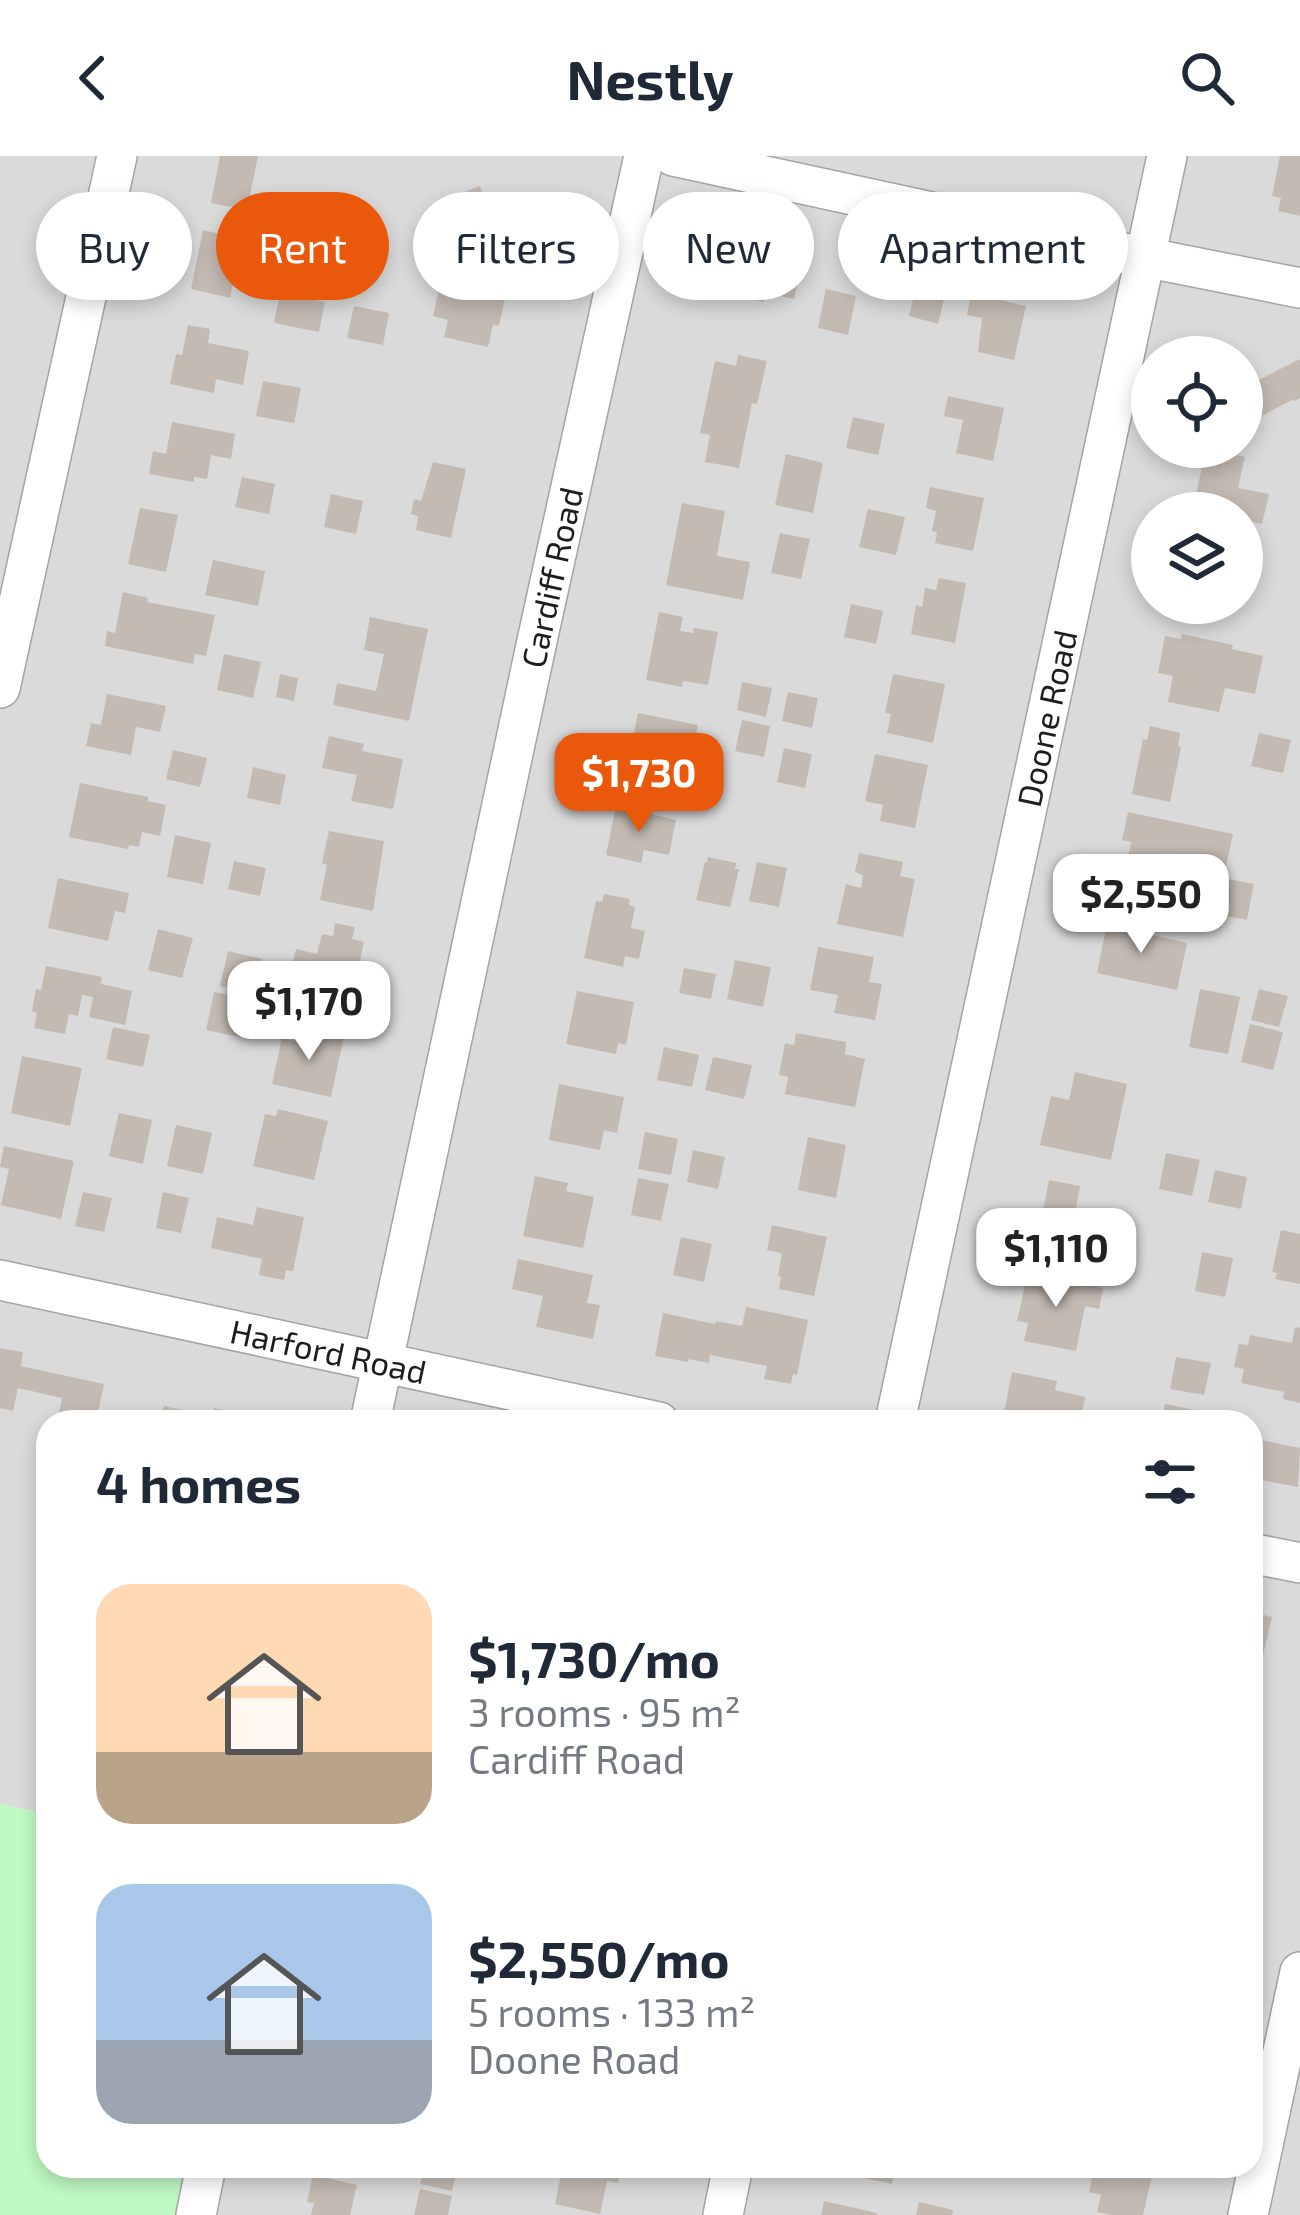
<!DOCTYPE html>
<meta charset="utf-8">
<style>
body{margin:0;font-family:"Exo 2",sans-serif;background:#f2f2f3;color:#1f2937;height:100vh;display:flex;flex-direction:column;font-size:45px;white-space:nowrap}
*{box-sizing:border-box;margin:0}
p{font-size:39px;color:#747a83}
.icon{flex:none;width:66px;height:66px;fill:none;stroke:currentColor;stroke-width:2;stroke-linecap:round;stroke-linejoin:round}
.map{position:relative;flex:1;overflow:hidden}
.sheet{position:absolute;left:36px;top:1254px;width:1227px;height:768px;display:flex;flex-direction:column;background:#fff;border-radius:36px;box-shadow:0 6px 18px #0003}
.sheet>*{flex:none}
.hud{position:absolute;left:36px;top:36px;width:1230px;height:108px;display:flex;gap:24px}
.controls{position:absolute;left:1131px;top:180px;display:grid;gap:24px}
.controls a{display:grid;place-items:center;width:132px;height:132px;border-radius:50%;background:#fff;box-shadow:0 6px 18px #0003;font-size:60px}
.price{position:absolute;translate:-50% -102px;padding:0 27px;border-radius:24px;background:#fff;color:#222;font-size:39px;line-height:78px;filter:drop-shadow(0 3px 6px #0008)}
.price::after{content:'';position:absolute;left:50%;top:72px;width:36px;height:27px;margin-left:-18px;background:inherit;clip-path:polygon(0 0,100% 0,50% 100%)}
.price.active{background:#ea580c;color:#fff}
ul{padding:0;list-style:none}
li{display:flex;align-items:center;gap:36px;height:300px;padding:0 60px}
li span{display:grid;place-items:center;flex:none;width:336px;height:240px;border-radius:36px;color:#555}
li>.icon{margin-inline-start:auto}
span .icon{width:144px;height:144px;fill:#fffc;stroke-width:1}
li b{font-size:51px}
h2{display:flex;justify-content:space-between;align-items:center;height:144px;padding:0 60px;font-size:51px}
.tag{padding:0 42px;border-radius:54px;background:#fff;box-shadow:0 6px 18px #0003;font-size:42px;line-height:108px}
.tag.active{background:#ea580c;color:#fff}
header{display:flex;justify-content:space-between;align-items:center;height:156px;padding:0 60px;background:#fff;font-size:54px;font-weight:700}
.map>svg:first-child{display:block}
</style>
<header><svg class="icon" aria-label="back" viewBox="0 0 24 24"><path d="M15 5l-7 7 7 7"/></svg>Nestly<svg class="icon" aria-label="search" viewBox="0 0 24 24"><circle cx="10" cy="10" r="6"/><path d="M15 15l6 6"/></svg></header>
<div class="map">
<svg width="1300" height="2059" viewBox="0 0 1300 2059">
<rect width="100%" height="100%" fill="#eeeae3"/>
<path fill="#dbdada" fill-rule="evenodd" d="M 0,0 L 1300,0 L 1300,2059 L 176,2059 L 186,2010 L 1251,2010 L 1251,1266 L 48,1266 L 48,1658 L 0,1648 ZM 1152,201 L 1242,201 L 1242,291 L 1152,291 ZM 1152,357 L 1242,357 L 1242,447 L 1152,447 Z"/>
<polygon fill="#bff9c3" points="0,1648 48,1658 48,2010 186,2010 176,2059 0,2059"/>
<g fill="#c3bab2">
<polygon points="220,0 258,0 247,54 211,47"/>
<polygon points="1280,0 1300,0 1300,60 1278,55 1281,42 1272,40"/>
<polygon points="480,30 493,63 501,61 513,93 474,108 465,85 458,88 442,44"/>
<polygon points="203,74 242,83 230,142 191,133"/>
<polygon points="740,78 772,85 769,100 802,107 794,143 766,137 764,146 727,138"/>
<polygon points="441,124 461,129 463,124 507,134 499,170 493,169 488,191 444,181 448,164 433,160"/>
<polygon points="918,124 947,131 938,168 909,160"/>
<polygon points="826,133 856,140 848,179 818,172"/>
<polygon points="280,137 325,146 319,176 274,167"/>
<polygon points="971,137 1026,150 1014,204 978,196 982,162 967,159"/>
<polygon points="354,150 389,157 383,189 347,182"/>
<polygon points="188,169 210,173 208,187 249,195 243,229 216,223 214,237 170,228 176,198 182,199"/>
<polygon points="738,199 767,205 757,248 752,247 739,312 705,306 710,279 700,277 715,205 736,210"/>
<polygon points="1300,203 1300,242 1295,245 1294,243 1242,270 1242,225 1254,219 1257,225"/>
<polygon points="263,225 301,232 294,267 256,260"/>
<polygon points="948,240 1004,252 993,305 956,297 963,264 944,260"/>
<polygon points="853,261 885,268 878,299 846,292"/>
<polygon points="172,266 235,278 231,303 211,299 207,323 194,321 194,326 149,318 153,295 166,298"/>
<polygon points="1220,296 1245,301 1238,332 1269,338 1262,368 1242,364 1242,357 1209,357 1193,353 1203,306 1217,309"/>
<polygon points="786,298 823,307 813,357 775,349"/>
<polygon points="433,306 466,313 451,382 416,374 418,360 411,358 414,343 421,345"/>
<polygon points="242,321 275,328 269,358 235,351"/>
<polygon points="930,331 984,342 973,395 935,387 937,376 932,375 936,355 926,352"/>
<polygon points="331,338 363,345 356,378 324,371"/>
<polygon points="682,347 725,355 717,400 750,406 743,444 666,429"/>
<polygon points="140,352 178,359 166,416 128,408"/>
<polygon points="868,353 905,361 896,399 859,391"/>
<polygon points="780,377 810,383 801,423 771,417"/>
<polygon points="213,404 265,415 258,450 205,439"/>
<polygon points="939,422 966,427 955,487 911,478 916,449 922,451 925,432 936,434"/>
<polygon points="123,436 148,442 147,446 215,459 206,500 195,498 193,508 105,490 107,475 115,477"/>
<polygon points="851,448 883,455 876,488 844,481"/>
<polygon points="659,456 683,461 680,475 693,477 694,472 718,476 708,529 683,525 682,531 646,524"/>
<polygon points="370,461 428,473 409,565 333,549 337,527 376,535 384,498 364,494"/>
<polygon points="1182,478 1233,489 1232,493 1263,500 1255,538 1225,532 1219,556 1168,546 1173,520 1158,517 1165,480 1181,483"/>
<polygon points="224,498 261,506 253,542 217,534"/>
<polygon points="280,518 298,522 294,545 276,541"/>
<polygon points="893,518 945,528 933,587 887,577 891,558 885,557"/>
<polygon points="742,526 772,532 766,561 737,554"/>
<polygon points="788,536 818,542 812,572 782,565"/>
<polygon points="107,538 166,550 160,576 136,571 131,599 86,590 91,567 101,569"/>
<polygon points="638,557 698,569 693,594 681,592 678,605 670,603 667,620 627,612"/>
<polygon points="742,564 770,570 764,601 735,595"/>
<polygon points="1150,570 1180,577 1178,590 1181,591 1170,646 1132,638 1143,583 1147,584"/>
<polygon points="1259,577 1291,584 1283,617 1251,610"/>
<polygon points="329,580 364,588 362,595 403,603 393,653 351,645 357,619 322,612"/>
<polygon points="784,592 812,598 805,632 777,626"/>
<polygon points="173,594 207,602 200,631 166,623"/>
<polygon points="875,598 928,609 915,672 880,665 883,649 865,645"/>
<polygon points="253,611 286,619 280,649 247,642"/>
<polygon points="80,627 148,641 148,645 166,649 160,680 142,676 139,691 129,689 128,693 69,681"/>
<polygon points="616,650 676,664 669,699 644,694 641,707 606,699"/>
<polygon points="1128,656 1233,678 1226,710 1167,697 1163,719 1126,712 1131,686 1122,684"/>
<polygon points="329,675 384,685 373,755 320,744 327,709 322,707"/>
<polygon points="175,679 211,687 203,728 167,721"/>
<polygon points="859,697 903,706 900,720 915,723 903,781 837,768 846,728 861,732 863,719 855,716"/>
<polygon points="708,701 736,707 735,713 739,713 730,751 696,744 705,706 707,706"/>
<polygon points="234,705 266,712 260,740 228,733"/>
<polygon points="757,706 787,712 779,751 749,745"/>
<polygon points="1217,721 1254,728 1247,764 1209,757"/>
<polygon points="58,722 129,737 125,757 115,755 108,785 48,772"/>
<polygon points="604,738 630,743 629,749 635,751 631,772 645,775 639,803 625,800 623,811 584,802 596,745 602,746"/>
<polygon points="1108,763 1153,773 1152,779 1187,787 1177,834 1097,817"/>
<polygon points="335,767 355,771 352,783 364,786 352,840 308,830 311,819 291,815 296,793 317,798 322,778 333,780"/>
<polygon points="158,773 193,782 182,822 148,814"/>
<polygon points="818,791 874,801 869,826 882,828 875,864 834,857 838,839 810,834"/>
<polygon points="228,795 262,803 255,838 220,830"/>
<polygon points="735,804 771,811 763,851 727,843"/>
<polygon points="46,810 102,821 101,828 132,835 125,869 89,861 93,841 82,839 78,860 69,858 65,878 34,872 37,857 32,855 36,833 41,834"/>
<polygon points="684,812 716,818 711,843 679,837"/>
<polygon points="1200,833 1240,841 1228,898 1189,891"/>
<polygon points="1259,833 1288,840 1279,871 1251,864"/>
<polygon points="577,835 634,846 626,889 618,887 616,898 566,888"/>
<polygon points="214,836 252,844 244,882 206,874"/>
<polygon points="1250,868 1283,876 1273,914 1241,906"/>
<polygon points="113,871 150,879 143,911 106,903"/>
<polygon points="307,872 344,880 331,941 272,928 282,882 304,887"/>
<polygon points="796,877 846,886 845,898 865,903 855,951 785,938 788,921 779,919 785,887 794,889"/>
<polygon points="664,891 699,899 692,931 657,924"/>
<polygon points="22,900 82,912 70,970 11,957"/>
<polygon points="713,901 752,909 744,943 705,934"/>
<polygon points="1075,916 1127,928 1111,1004 1040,989 1051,940 1069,944"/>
<polygon points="559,928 624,941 617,977 604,974 600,994 549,984"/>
<polygon points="278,953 328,965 314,1024 253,1010 265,958 276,960"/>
<polygon points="119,957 152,964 143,1008 109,1000"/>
<polygon points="176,969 212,977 203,1018 167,1010"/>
<polygon points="645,976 678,983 671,1019 638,1013"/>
<polygon points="808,981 846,989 836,1042 798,1034"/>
<polygon points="4,990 74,1005 61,1063 1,1049 9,1013 0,1011"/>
<polygon points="693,994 725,1001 718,1033 687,1026"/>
<polygon points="1166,997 1200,1004 1192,1040 1159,1033"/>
<polygon points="1215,1014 1247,1021 1241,1053 1208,1046"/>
<polygon points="535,1020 568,1027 566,1035 594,1041 583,1092 523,1080"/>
<polygon points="638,1022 669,1028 661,1065 631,1059"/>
<polygon points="1049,1024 1080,1030 1075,1057 1085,1059 1081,1081 1093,1084 1089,1104 1036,1093"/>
<polygon points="83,1036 112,1042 104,1076 75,1070"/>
<polygon points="163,1036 189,1042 181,1077 156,1072"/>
<polygon points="257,1051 304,1061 293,1115 286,1114 284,1124 259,1119 262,1103 211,1092 217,1061 253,1069"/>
<polygon points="772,1069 827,1081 814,1140 779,1133 781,1121 778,1120 782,1097 767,1094"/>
<polygon points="1281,1074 1300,1078 1300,1128 1275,1123 1277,1117 1272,1116"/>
<polygon points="681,1081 712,1088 704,1126 673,1119"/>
<polygon points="1202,1096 1233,1102 1225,1141 1195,1135"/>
<polygon points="518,1103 593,1119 587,1147 600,1149 593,1183 536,1171 543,1140 512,1133"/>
<polygon points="1028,1116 1103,1132 1099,1153 1085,1150 1076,1195 1024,1185 1028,1167 1017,1165"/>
<polygon points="746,1151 808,1164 797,1219 793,1218 791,1228 764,1223 767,1210 710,1199 709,1207 689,1203 688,1206 655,1200 663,1157 715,1168 716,1165 742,1170"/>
<polygon points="1295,1171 1300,1172 1300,1247 1283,1243 1284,1236 1241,1227 1244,1213 1234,1211 1239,1188 1248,1189 1250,1179 1292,1187"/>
<polygon points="0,1192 23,1196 21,1210 104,1228 96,1266 59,1258 62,1242 18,1232 13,1255 0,1252"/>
<polygon points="1176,1201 1211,1207 1204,1239 1170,1233"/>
<polygon points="1012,1216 1057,1225 1055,1234 1085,1241 1080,1266 1002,1266"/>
<polygon points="1165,1248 1200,1255 1197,1266 1161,1266"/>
<polygon points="164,1250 197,1257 195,1266 160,1266"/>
<polygon points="214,1252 263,1262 262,1266 211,1266"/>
<polygon points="1251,1282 1300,1292 1298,1331 1251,1322"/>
<polygon points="1251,1456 1272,1461 1260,1512 1251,1510"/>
<polygon points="425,2010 458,2010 452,2035 420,2028"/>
<polygon points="563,2010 622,2010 618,2027 607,2025 600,2058 555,2048"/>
<polygon points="836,2010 896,2010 892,2028 835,2016"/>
<polygon points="1095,2010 1152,2020 1143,2059 1112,2059 1097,2056 1101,2039 1089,2036"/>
<polygon points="313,2019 357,2029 350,2059 311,2059 314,2047 307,2046"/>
<polygon points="420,2033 452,2040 448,2059 414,2059"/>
<polygon points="824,2045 877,2057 877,2059 821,2059"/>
<polygon points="919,2046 953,2054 952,2059 916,2059"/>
</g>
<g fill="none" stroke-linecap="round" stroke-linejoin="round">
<g stroke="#a4a4a4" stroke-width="42">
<g id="minor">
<polyline points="673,0 1088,90 1300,132"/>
<polyline points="0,532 117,0"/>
<path id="s1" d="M 0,1124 L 659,1266"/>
<path id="s2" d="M 370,1266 L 537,485 L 644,0"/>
<path id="s3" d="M 895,1266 L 1167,0"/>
<polyline points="1251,1397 1300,1407"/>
<polyline points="196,2059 206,2010"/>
<polyline points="723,2059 733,2010"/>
<polyline points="1248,2059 1300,1816"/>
</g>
</g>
<use href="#minor" stroke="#fff" stroke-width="39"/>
</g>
<g text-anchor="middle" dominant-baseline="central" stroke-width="9" stroke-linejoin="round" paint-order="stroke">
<g font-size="33" fill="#1d1d1d" stroke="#fff">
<text stroke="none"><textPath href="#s2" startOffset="864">Cardiff Road</textPath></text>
<text stroke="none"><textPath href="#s3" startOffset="720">Doone Road</textPath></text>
<text stroke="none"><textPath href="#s1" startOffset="336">Harford Road</textPath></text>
</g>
</g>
</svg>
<div class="controls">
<a><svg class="icon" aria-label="locate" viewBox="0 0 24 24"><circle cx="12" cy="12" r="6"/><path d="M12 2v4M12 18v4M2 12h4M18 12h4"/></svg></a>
<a><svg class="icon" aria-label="layers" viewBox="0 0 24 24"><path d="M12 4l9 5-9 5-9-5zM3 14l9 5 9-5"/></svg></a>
</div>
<b class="price active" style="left:639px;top:679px">$1,730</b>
<b class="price" style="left:1141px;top:800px">$2,550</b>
<b class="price" style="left:309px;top:907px">$1,170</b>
<b class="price" style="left:1056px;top:1154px">$1,110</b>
<div class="hud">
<a class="tag">Buy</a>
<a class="tag active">Rent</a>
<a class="tag">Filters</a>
<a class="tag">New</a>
<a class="tag">Apartment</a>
</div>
<section class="sheet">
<h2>4 homes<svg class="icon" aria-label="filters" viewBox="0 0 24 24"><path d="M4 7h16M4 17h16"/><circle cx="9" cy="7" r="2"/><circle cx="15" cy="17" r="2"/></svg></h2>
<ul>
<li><span style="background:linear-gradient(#ffd9b3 70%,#b9a48a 0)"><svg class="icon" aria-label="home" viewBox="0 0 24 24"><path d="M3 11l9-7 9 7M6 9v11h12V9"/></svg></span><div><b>$1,730/mo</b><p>3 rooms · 95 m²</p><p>Cardiff Road</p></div></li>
<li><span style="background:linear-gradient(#a9c7e8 65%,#9aa5b1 0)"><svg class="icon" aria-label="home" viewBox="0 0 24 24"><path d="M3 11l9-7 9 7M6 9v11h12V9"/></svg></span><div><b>$2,550/mo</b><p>5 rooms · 133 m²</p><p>Doone Road</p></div></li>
</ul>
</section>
</div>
